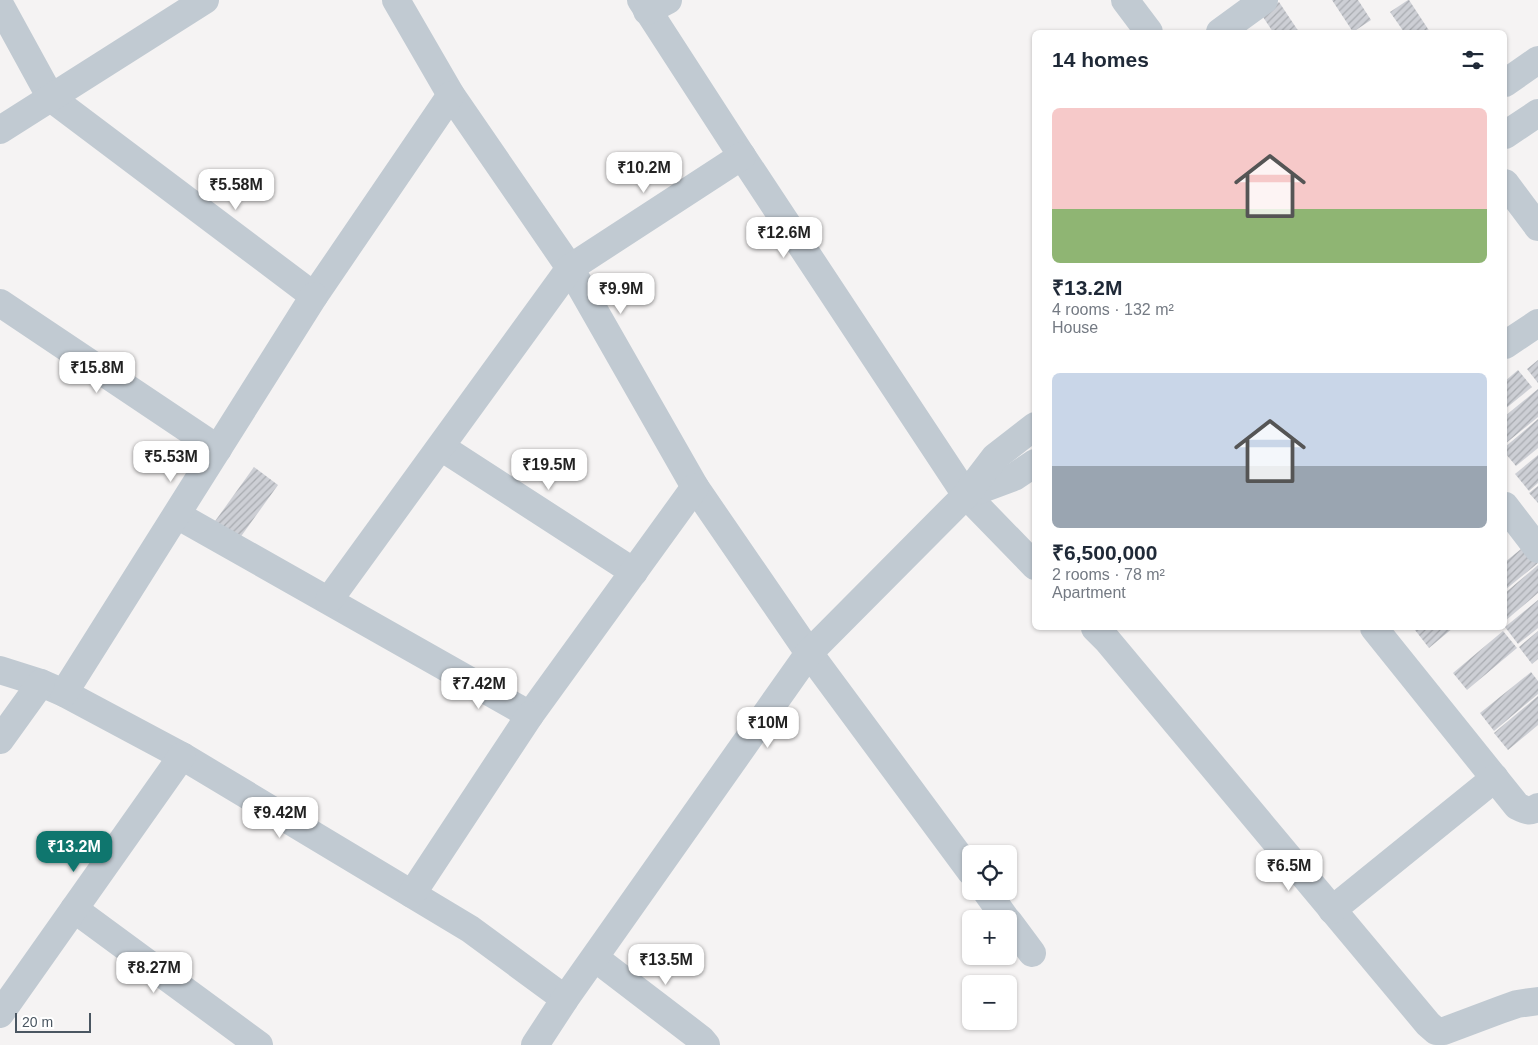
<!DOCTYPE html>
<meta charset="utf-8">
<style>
body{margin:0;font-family:Arial,sans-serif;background:#f6f6f7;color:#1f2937;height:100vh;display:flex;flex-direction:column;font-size:19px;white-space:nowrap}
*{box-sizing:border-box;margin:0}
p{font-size:16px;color:#747a83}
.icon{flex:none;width:28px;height:28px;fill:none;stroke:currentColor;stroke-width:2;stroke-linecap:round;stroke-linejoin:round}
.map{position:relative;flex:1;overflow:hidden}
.panel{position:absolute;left:1032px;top:30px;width:475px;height:600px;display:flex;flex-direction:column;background:#fff;border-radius:8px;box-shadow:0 1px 4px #0004}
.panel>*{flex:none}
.tools{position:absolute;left:962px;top:845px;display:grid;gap:10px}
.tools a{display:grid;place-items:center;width:55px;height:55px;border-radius:8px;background:#fff;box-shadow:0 1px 4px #0004;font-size:25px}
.scale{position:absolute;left:15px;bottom:12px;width:76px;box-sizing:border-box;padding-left:5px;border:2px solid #4a5661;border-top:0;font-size:14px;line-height:18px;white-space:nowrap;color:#4a5661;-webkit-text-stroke:4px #fff;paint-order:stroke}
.price{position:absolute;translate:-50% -42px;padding:0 11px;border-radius:10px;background:#fff;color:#222;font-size:16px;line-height:32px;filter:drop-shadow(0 1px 2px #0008)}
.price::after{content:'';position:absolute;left:50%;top:30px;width:15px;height:11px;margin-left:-8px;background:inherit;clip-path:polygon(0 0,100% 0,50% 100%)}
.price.active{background:#0f766e;color:#fff}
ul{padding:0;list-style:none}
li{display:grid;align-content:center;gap:10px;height:265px;padding:0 20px}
li span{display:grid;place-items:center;height:155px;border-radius:8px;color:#555}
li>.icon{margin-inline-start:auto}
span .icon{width:90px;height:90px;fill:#fffc;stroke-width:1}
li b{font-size:21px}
h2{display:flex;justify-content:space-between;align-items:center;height:60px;padding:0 20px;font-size:21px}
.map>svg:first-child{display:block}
</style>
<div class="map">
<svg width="1538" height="1045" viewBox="0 0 1538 1045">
<defs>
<pattern id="building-hatch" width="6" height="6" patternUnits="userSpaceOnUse" patternTransform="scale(1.25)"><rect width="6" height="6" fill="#cdcfd5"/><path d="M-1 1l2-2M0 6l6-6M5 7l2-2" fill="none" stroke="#a8abb0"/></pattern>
</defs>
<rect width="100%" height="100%" fill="#f5f3f3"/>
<g fill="url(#building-hatch)">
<polygon points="1332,0 1358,0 1371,20 1353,32"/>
<polygon points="1408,0 1409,0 1430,32 1404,32 1390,12"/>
<polygon points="1279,2 1299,32 1273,32 1261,14"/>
<polygon points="1538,360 1538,383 1527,369"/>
<polygon points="1518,370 1532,387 1505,409 1505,381"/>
<polygon points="1538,389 1538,417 1505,444 1505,416"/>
<polygon points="1538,419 1538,448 1516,466 1505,453 1505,447"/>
<polygon points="1538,455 1538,483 1529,491 1515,474"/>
<polygon points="254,467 278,485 237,542 213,524"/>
<polygon points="1538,486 1538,503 1529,493"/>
<polygon points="1526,545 1538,561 1538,563 1505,590 1505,562"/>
<polygon points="1538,565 1538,593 1505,621 1505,593"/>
<polygon points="1538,600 1538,628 1518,644 1505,627"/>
<polygon points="1418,628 1453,628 1429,648 1415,630"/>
<polygon points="1503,631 1517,648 1467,690 1453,673"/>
<polygon points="1538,631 1538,659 1532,664 1519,647"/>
<polygon points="1531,672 1538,681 1538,694 1494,731 1480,713"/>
<polygon points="1538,696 1538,725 1508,750 1494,733"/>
</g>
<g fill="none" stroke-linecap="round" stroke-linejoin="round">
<g stroke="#c1cad2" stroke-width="28">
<polyline points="396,0 451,95 570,268 695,487 809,653 971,872"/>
<polyline points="641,0 742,156 966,495 1035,566"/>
<polyline points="1125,0 1149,32"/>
<polyline points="0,5 51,98 314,296 451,95"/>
<polyline points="647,11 668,0"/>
<polyline points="1220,32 1264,0"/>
<polyline points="1505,83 1538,60"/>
<polyline points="0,130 205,0"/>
<polyline points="1505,135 1538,113"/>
<polyline points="1505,183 1538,227"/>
<polyline points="0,303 218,449"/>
<polyline points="1505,345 1538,323"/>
<polyline points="441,447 634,572"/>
<polyline points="966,495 1014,477 1035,463"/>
<polyline points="1505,506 1538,549"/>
<polyline points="177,515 530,715 695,487"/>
<polyline points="329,600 570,268 742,156"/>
<polyline points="1095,628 1107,640 1428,1024 1436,1031 1444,1031 1500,1010 1517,1004 1538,1001"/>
<path d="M 1374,628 L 1517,806 C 1525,810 1530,813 1538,807"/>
<polyline points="0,670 41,683 64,693 182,756 470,929 565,999"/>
<polyline points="64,693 314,296"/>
<polyline points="0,740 41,683"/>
<polyline points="986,891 1006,919"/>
<polyline points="412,894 530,715"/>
<polyline points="74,909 259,1045"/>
<polyline points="1332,910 1495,778"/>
<polyline points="1009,922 1032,953"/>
<polyline points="595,958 701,1039 706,1045"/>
<polyline points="0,1014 182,756"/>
<polyline points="535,1045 565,999 809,653 966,495 995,457 1035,426"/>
</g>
</g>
</svg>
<div class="tools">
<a><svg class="icon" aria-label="locate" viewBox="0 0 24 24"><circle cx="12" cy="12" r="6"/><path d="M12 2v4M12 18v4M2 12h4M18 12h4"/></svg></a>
<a>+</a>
<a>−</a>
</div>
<div class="scale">20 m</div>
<b class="price" style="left:644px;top:194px">₹10.2M</b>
<b class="price" style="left:236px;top:211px">₹5.58M</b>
<b class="price" style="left:784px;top:259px">₹12.6M</b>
<b class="price" style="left:621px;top:315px">₹9.9M</b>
<b class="price" style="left:97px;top:394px">₹15.8M</b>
<b class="price" style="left:171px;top:483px">₹5.53M</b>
<b class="price" style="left:549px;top:491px">₹19.5M</b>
<b class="price" style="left:479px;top:710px">₹7.42M</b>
<b class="price" style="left:768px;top:749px">₹10M</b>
<b class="price" style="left:280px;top:839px">₹9.42M</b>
<b class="price active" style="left:74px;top:873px">₹13.2M</b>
<b class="price" style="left:1289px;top:892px">₹6.5M</b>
<b class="price" style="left:666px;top:986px">₹13.5M</b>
<b class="price" style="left:154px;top:994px">₹8.27M</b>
<section class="panel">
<h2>14 homes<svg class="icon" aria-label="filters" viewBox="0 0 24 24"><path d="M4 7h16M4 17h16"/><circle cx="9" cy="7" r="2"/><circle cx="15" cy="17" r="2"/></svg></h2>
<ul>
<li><span style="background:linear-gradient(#f6c9c9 65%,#8fb573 0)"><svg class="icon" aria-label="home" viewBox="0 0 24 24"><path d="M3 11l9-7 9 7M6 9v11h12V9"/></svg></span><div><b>₹13.2M</b><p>4 rooms · 132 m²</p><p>House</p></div></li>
<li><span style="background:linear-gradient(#c9d6e8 60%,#9aa5b1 0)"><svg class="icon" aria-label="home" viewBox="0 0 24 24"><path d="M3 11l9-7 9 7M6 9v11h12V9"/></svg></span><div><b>₹6,500,000</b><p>2 rooms · 78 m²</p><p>Apartment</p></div></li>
</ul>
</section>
</div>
